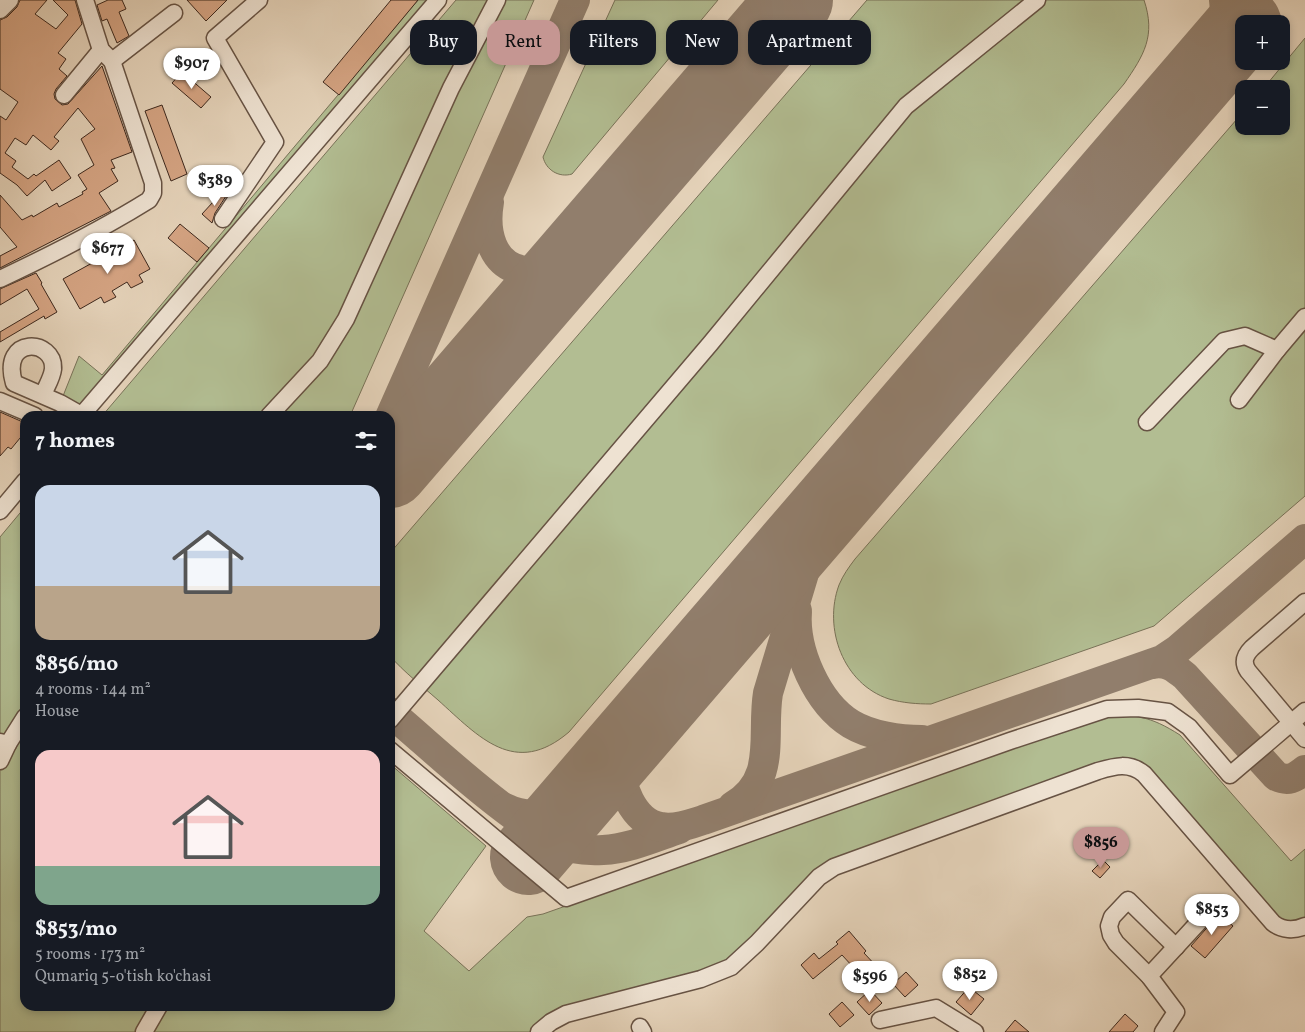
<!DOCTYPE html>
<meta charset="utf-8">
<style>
body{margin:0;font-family:Vollkorn,serif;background:#242831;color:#f1f3f6;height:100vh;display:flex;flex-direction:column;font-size:19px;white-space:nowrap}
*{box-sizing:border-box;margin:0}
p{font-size:16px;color:#9ea1a6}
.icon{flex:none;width:28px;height:28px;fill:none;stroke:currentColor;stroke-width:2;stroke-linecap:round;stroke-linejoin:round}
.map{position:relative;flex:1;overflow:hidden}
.sheet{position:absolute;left:20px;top:411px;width:375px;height:600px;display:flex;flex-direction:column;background:#171b24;border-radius:15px;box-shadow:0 2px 8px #0003}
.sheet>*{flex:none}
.guide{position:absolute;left:410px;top:20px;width:475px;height:45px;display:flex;gap:10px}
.controls{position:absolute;left:1235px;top:15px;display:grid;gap:10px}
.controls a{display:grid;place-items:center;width:55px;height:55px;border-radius:10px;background:#171b24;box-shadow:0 2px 8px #0003;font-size:25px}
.price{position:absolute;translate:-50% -42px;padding:0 11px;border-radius:18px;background:#fff;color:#222;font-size:16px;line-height:32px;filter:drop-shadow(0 1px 2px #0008)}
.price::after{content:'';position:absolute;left:50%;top:30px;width:15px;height:11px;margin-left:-8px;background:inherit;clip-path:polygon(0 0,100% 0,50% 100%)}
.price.current{background:#c59692;color:#111}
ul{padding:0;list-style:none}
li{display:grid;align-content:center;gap:10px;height:265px;padding:0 15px}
li span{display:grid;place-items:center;height:155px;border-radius:15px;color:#555}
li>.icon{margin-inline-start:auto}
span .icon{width:90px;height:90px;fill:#fffc;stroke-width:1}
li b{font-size:21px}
h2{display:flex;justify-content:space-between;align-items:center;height:60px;padding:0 15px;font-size:21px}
.pill{padding:0 18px;border-radius:15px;background:#171b24;box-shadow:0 2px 8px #0003;font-size:18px;line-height:45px}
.pill.current{background:#c59692;color:#111}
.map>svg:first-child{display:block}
</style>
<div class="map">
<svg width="1305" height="1032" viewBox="0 0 1305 1032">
<rect width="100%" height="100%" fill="#e5d3ba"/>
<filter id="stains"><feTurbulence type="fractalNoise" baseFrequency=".004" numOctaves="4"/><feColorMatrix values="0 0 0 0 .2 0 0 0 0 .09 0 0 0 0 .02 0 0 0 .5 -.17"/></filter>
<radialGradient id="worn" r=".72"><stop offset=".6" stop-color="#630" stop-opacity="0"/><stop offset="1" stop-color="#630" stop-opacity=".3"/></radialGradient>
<g fill="#b2bd92" stroke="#787258">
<polygon points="418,0 430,0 75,416 55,416 79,356 102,375"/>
<polygon points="456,0 534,0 350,416 102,416"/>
<path d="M 615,0 L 718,0 L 572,174 C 559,178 546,170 543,157 Z"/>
<path d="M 867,0 L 1144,0 C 1156,36 1144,55 1124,84 L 569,732 C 515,778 479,737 438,700 C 422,686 404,672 390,656 L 390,553 Z"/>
<path d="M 1305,38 L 1305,496 L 1154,626 L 931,704 C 917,704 903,703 889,699 C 843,684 823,628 839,585 C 843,575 849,567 855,559 L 1244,111 L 1244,126 L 1281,126 L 1281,89 L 1263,89 Z"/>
<path d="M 25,507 L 25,1006 L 390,1006 L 390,764 L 486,846 L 424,931 L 469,971 L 527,917 L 543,914 L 1099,718 C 1134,713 1150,716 1180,735 L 1291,861 L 1305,849 L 1305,918 L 1303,920 L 1281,923 L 1139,764 L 841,861 L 732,960 L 533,1032 L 0,1032 L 0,537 Z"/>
</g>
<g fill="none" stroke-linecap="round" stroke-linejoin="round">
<g stroke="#917e6c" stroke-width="30">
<polyline points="765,35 776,18 784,0"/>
<path d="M 1210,64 C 1224,44 1227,23 1224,0"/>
<path d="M 489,202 C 484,231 491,266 525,271 C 534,272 543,272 552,269 C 565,264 575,253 585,243"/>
<polyline points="390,417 575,0"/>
<path d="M 797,611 C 794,650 817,703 851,724 C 871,736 900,740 922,740"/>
<path d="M 1152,664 C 1166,661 1174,667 1185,676 L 1276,776 C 1288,782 1295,778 1305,770"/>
<path d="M 390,712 C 431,747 470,784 513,815 C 526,825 539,836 554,842 C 569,849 586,851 603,850 C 629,849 655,837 679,829"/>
<path d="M 638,729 C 631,738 624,747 622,759 C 617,784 634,823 661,827 C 675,830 690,824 703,820 L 1162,660 L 1177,650 L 1305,539"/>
<path d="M 733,806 C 778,780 761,735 768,693 L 821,517"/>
<path d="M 505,808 C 537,824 567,809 590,785"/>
</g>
<g stroke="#917e6c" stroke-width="76">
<polyline points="390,470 795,0"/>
<polyline points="528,857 1244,25"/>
</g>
</g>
<g fill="#d5a483" stroke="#3d281d">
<polygon points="20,0 47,0 35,14 56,29 68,15 53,0 75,0 82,24 58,53 66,59 59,69 67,76 56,89 54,94 55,99 62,105 68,104 102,66 132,152 111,160 115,168 111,169 118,181 99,193 111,211 0,268 0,256 17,247 0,227 0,195 22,220 32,215 33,217 57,203 59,207 83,194 82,192 87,189 78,175 94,165 81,139 95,129 78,108 54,137 59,141 51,150 33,135 26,145 15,138 5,153 16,161 12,167 28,179 34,174 36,176 59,160 71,178 52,191 45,180 27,196 17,185 0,173 0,116 6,120 18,102 0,89 0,20 7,17 17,7"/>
<polygon points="108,0 122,0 126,9 119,12 129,36 117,43 107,19 102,21 97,5"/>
<polygon points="187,0 227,0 206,21"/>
<polygon points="391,0 418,0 339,95 323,82"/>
<polygon points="182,72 211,97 201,108 172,83"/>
<polygon points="162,105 187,174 171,181 145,111"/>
<polygon points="224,190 228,193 215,213 212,223 202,214"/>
<polygon points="180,224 209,248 197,262 168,238"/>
<polygon points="134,240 150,269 139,275 143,282 131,288 127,282 112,291 116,297 104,303 101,297 80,309 63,279"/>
<polygon points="36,273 42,283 41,284 57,312 45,319 44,316 0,342 0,332 39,309 27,289 0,305 0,289"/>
<polygon points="0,412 25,423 25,432 11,449 8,447 0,456"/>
<polygon points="1103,860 1110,867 1100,878 1092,871"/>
<polygon points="1219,914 1233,926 1205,958 1191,946"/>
<polygon points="849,931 866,951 864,953 878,968 865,980 842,955 813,979 801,965 814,953 819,959 838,944 836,942"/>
<polygon points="906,972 918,985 905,997 893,984"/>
<polygon points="969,987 984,999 971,1015 956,1002"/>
<polygon points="870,990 882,1003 869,1015 857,1002"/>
<polygon points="842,1002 854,1015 840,1027 829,1014"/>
<polygon points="1125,1014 1138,1026 1133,1032 1109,1032"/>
<polygon points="1015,1020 1029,1032 1005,1032"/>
</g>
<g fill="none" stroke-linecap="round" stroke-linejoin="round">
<g stroke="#675344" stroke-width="19">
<g id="minor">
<polyline points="0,10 10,0"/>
<polyline points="112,61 174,13"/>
<polyline points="64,95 101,50"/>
<polyline points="223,219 275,142 215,38 259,0"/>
<path d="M 0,279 C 51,255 101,230 149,200 L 153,193 L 153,183 L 112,61 L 101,50 L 85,0"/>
<path d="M 43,395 C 46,387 52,378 53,369 C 55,339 0,335 14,383 L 60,403 L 83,416"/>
<polyline points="1239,400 1277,350 1305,317"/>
<polyline points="0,401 35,416"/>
<polyline points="81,416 438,0"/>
<polyline points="269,416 320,361 346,319 451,88 497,0"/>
<polyline points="1147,422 1224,341 1245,336 1277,350"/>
<polyline points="0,511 25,481"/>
<path d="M 1305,602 L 1252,648 C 1245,655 1242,662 1248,671 L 1305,739"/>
<polyline points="390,720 710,344 906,106 1037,0"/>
<polyline points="0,742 8,744 0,761"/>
<polyline points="8,744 25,717"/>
<polyline points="390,750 566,898 1010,741 1107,709 1138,708 1168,712 1189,727 1230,775 1305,711"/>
<polyline points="1149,976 1209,911"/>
<polyline points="880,1020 936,1008 975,1032"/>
<polyline points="640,1027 643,1032"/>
<polyline points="144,1032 159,1006"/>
<path d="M 539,1032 L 551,1022 L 566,1014 L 701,979 L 731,967 L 757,943 L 819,877 L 834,867 L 1098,771 C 1115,766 1129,762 1144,774 L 1273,923 C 1282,930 1294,931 1305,926"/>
<polyline points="1163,1032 1176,1012 1149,976 1116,943 1111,935 1109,926 1112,917 1128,900 1176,947"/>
</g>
</g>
<use href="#minor" stroke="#eee2d2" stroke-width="16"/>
</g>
<rect width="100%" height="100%" filter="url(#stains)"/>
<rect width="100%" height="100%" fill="url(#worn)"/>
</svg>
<div class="controls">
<a>+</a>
<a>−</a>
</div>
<b class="price" style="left:192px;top:90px">$907</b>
<b class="price" style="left:215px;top:207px">$389</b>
<b class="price" style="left:108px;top:275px">$677</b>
<b class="price current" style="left:1101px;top:869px">$856</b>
<b class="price" style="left:1212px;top:936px">$853</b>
<b class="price" style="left:970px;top:1001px">$852</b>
<b class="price" style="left:870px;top:1003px">$596</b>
<div class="guide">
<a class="pill">Buy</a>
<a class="pill current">Rent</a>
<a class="pill">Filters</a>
<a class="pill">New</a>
<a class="pill">Apartment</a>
</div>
<section class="sheet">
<h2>7 homes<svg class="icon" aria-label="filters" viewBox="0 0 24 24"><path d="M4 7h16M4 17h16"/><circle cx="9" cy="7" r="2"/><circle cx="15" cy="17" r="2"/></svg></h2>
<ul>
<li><span style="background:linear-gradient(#c9d6e8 65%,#b9a48a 0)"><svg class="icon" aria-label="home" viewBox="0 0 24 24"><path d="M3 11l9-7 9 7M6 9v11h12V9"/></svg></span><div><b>$856/mo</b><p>4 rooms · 144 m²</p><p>House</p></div></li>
<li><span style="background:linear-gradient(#f6c9c9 75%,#7fa58c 0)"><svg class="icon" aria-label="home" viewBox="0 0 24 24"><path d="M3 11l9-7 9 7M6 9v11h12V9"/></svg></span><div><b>$853/mo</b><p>5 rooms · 173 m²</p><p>Qumariq 5-o'tish ko'chasi</p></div></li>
</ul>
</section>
</div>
